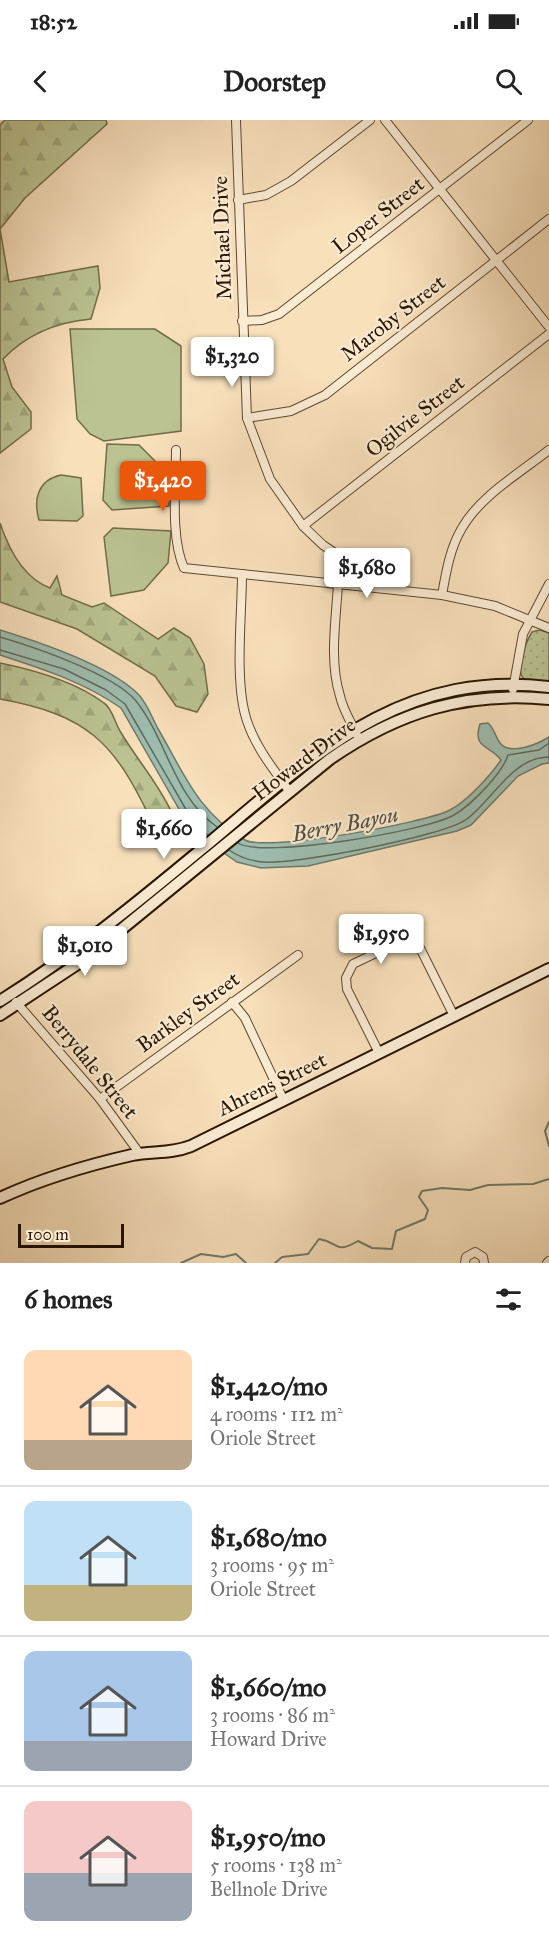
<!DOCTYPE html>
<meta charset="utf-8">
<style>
body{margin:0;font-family:"IM FELL Great Primer",serif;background:#f2f2f2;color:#222;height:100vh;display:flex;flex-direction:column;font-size:22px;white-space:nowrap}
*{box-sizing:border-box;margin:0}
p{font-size:20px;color:#767676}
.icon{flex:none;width:33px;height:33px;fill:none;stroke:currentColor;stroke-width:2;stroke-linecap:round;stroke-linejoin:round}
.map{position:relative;height:1143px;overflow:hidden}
.drawer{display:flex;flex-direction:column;background:#fff;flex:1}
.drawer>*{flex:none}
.scale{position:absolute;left:18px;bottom:15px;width:106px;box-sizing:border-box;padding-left:6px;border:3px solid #291500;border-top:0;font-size:16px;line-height:21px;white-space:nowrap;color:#291500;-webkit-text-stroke:4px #faebd3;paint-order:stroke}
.price{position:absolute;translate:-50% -51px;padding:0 14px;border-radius:6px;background:#fff;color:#222;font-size:20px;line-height:39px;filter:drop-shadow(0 2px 3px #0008)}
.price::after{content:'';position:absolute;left:50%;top:36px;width:18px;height:14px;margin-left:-9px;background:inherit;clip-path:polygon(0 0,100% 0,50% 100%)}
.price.on{background:#ea580c;color:#fff}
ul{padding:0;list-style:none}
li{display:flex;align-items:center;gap:18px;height:150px;padding:0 24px}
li+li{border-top:2px solid #e0e0e0}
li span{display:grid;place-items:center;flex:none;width:168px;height:120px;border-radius:12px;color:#555}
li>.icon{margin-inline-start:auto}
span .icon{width:72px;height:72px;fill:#fffc;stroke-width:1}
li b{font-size:26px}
h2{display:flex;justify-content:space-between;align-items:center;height:72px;padding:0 24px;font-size:26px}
.status{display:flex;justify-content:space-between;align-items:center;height:42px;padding:0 30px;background:#fff;direction:ltr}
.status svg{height:16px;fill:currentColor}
header{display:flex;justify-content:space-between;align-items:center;height:78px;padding:0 24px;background:#fff;font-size:27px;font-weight:800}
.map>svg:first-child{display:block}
</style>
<div class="status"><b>18:52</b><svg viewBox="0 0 49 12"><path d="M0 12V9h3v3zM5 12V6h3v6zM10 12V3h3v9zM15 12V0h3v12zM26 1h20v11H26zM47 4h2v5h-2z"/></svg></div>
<header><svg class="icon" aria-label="back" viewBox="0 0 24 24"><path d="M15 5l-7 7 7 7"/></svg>Doorstep<svg class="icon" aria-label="search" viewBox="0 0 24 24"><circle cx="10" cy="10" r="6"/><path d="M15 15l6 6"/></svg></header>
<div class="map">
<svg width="549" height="1143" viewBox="0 0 549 1143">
<defs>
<pattern id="grass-dots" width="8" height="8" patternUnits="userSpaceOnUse" patternTransform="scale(1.5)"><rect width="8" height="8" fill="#bbc392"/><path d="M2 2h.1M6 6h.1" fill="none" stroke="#a1a77c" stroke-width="1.8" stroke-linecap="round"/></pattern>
<pattern id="forest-firs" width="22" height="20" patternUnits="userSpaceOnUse" patternTransform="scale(1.5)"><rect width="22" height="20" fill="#bbc392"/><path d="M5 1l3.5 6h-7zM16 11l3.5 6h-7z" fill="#a1a77c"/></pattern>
</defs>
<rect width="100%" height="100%" fill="#f8e0bb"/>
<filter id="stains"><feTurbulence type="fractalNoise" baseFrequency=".00333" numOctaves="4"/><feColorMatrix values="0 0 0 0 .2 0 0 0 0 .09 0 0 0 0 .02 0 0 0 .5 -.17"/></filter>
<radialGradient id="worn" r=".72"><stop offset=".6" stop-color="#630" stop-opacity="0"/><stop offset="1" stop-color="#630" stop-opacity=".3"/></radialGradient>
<path fill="url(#grass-dots)" stroke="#726c49" stroke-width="1.5" d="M 540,510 L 549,513 L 549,563 C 542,563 530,564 524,559 C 514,550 526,522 532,512 Z"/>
<g fill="url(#forest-firs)" stroke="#726c49" stroke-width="1.5">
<path d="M 5,0 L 106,0 L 107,4 L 25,78 L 0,109 L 9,162 L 98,146 L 100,168 L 91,199 C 57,202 27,214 3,239 L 12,267 L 31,292 L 31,309 L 0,333 L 0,5 Z"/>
<path d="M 0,403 C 9,430 23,458 50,468 L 57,456 L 62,475 L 92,487 L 104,483 L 158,519 L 174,508 L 190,518 L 204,544 L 208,574 L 197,592 L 176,586 L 155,556 L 77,509 L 0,482 Z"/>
<path d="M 0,543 C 34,550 76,562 104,583 C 112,588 115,603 120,611 C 137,640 157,661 172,693 L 161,709 L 151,700 C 114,622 88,595 0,579 Z"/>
</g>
<g fill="#bbc392" stroke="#726c49" stroke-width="1.5">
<polygon points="70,209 155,209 181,226 181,311 104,321 90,314 77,299"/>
<polygon points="107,324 139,325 168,354 169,386 112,390 103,380"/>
<path d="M 61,355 L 81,358 L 83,396 L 77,401 L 39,400 C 33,379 38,360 61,355 Z"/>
<polygon points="113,408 171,411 168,443 144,470 111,476 104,417"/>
</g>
<path fill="#9dbdb0" stroke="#6f7a6a" stroke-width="1.5" d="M 0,510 C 39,522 111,546 139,575 C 147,584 152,597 157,607 C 183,651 197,692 245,720 C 266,732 425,703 450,690 C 466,682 490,656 501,640 C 490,625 472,629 480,604 L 488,603 C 494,608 495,616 500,623 C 510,636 538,624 549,617 L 549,643 L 542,644 L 518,656 L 471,705 L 457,711 L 308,746 L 261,748 L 237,742 L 191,710 L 121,588 C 84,562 43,549 0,535 Z"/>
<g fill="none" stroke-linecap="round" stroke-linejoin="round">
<g stroke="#636958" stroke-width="1.5">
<path d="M 0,517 C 34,527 114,554 136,581 C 167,620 174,677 217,707"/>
<polyline points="0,530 64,549 106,570 125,584 195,705 208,715"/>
<path d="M 238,723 C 261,739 427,711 454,695 C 471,685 502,654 508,635 L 539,630 L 549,623"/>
<path d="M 229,730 C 239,737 251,741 263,742 C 293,745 445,716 467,699 C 493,680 512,637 549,637"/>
</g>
<g stroke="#6f7a6a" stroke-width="2">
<polyline points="549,1002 545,1011 549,1026"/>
<polyline points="181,1143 201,1134 223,1137 236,1134 246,1143"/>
<path d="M 275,1143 L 282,1137 L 308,1134 L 319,1119 C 340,1122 334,1135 358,1121 L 372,1128 L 392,1129 L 396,1111 L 425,1099 L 428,1090 L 419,1077 L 422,1071 L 442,1068 L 470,1070 L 488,1065 L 533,1064 L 549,1059"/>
</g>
<g stroke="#5d482f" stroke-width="10">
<g id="street">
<polyline points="236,0 247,298 270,359 303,406 323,425 385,467"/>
<polyline points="385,0 549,207"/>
<polyline points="238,80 266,75 291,61 370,0"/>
<polyline points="242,201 262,200 279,194 528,0"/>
<polyline points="247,298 291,291 325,275 549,99"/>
<path d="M 176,330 C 176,364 170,417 184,448 L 442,475 L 495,486 L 549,508"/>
<polyline points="303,406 549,214"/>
<path d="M 242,454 C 242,495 234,563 247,601 C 256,628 274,650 290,672"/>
<path d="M 338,464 C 336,500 329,541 340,576 C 343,590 351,602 357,615"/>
<path d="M 442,475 C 446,452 450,428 462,408 C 481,375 520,353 549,330"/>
<polyline points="513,569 523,514 549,464"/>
<polyline points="16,882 100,979 140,1034"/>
<polyline points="232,882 245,898 284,981"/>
<polyline points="379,933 347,869 346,858 353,844 399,822 410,823 420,828 454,896"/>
<polyline points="100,979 298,835"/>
<polyline points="465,1143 466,1137 475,1132 483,1137 484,1143"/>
<polyline points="547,1143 549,1141"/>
</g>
</g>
<g stroke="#291500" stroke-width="14">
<g id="secondary">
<path d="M 0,881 C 72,836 138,782 203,728 C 310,639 397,549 549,567"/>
<path d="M 0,895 L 85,839 L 330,639 C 398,592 465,571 549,579"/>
<path d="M 0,1078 C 41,1059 88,1045 132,1035 C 152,1031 171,1034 191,1026 L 549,849"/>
</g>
</g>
<use href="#street" stroke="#faebd3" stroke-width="8"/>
<use href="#secondary" stroke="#faebd3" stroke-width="10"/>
</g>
<g text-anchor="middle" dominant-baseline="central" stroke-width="4.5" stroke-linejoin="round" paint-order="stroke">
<g font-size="21" fill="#291500" stroke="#faebd3">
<text transform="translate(378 95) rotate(-38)">Loper Street</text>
<text transform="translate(222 118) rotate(-92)">Michael Drive</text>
<text transform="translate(393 198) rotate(-38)">Maroby Street</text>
<text transform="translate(415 296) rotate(-38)">Ogilvie Street</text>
<text transform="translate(304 639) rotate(-37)">Howard Drive</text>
<text transform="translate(188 892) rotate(-36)">Barkley Street</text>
<text transform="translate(90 942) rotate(51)">Berrydale Street</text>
<text transform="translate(272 964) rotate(-26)">Ahrens Street</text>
</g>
<g font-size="22" font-style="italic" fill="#52503e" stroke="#faebd3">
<text transform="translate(345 704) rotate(-11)">Berry Bayou</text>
</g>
</g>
<rect width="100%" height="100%" filter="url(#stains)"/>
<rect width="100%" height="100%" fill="url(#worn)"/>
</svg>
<div class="scale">100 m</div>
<b class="price" style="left:232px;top:268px">$1,320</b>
<b class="price on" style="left:163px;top:392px">$1,420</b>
<b class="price" style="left:367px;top:479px">$1,680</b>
<b class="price" style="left:164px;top:740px">$1,660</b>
<b class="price" style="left:381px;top:845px">$1,950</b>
<b class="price" style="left:85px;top:857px">$1,010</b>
</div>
<section class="drawer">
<h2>6 homes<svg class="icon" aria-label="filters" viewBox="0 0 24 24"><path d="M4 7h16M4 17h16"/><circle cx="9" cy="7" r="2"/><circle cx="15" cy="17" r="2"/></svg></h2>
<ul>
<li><span style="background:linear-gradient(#ffd9b3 75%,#b9a48a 0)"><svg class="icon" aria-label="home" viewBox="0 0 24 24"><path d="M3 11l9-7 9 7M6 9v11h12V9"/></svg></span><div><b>$1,420/mo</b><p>4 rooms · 112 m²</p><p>Oriole Street</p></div></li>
<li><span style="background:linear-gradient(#bfe0f5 70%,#c2b280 0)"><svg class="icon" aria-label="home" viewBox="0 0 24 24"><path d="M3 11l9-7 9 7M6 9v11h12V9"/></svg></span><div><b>$1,680/mo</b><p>3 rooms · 95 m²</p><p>Oriole Street</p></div></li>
<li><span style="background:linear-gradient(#a9c7e8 75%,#9aa5b1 0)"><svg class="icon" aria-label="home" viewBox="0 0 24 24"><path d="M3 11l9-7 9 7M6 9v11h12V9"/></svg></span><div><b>$1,660/mo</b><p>3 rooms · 86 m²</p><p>Howard Drive</p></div></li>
<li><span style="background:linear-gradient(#f6c9c9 60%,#9aa5b1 0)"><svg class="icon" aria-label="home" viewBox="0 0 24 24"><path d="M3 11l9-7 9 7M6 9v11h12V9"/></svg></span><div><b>$1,950/mo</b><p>5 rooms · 138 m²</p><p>Bellnole Drive</p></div></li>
</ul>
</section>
